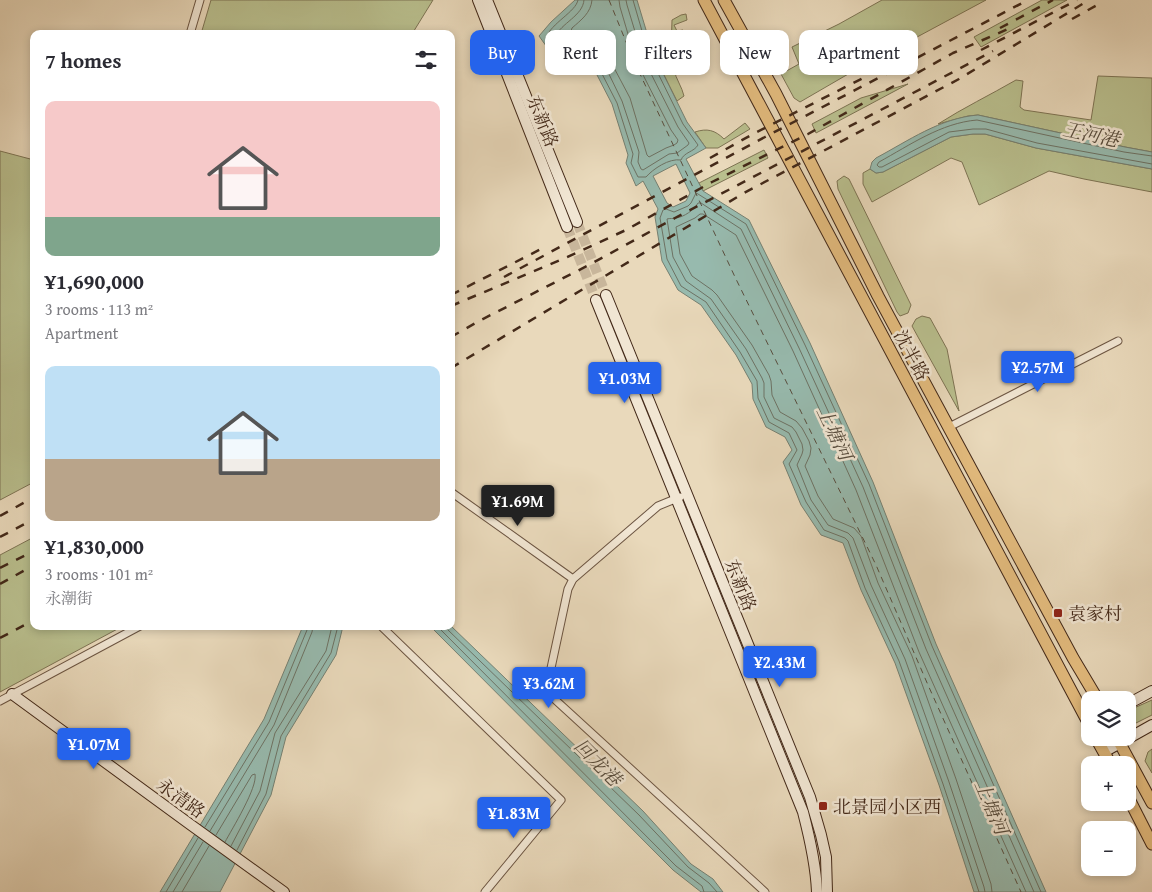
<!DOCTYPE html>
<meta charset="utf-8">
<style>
body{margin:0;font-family:"Gentium Book Plus","Noto Serif SC",serif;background:#f2f2f3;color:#2b2b33;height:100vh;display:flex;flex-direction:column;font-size:19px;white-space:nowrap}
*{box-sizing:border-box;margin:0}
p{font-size:16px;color:#7c7c81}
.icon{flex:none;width:28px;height:28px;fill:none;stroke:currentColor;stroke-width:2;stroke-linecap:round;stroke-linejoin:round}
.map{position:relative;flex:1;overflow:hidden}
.panel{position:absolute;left:30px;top:30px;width:425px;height:600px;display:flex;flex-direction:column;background:#fff;border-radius:10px;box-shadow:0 2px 8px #0003}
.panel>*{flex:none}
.banner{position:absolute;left:470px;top:30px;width:475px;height:45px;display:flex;gap:10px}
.tools{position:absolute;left:1081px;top:691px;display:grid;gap:10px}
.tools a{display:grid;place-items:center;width:55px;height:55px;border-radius:10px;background:#fff;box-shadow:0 2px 8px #0003;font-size:25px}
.price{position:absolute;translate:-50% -42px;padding:0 11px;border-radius:5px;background:#2563eb;color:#fff;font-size:16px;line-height:32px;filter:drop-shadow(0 1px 2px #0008)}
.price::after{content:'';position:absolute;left:50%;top:30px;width:15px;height:11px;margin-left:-8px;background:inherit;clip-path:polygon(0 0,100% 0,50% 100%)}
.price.active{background:#222;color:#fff}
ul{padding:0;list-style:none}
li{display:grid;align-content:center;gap:10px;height:265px;padding:0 15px}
li span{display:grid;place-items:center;height:155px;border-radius:10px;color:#555}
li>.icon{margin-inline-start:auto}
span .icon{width:90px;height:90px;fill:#fffc;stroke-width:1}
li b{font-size:21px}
h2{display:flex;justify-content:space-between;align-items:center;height:60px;padding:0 15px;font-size:21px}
.chip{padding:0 18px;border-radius:10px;background:#fff;box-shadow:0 2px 8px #0003;font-size:18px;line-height:45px}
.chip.active{background:#2563eb;color:#fff}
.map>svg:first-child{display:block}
</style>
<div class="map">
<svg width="1152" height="892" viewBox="0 0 1152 892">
<rect width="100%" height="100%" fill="#e9d9bb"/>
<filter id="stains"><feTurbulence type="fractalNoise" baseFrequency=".004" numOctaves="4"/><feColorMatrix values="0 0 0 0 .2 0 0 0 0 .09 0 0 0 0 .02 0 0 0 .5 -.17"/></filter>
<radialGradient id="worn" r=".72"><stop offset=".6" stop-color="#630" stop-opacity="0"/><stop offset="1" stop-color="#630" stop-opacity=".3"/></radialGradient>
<g fill="#b9bf8e" stroke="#7e7454">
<polygon points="211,0 433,0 412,34 201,34"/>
<polygon points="882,0 986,0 850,73 800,102 794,98 781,74 799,64 792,47 839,24"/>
<polygon points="1042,0 1067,0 981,47 974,37"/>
<path d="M 686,14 L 687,20 L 674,25 L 677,31 L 683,30 L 685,33 C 678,43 671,57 674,70 C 676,79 682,87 684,96 L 677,101 L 654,55 L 671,52 L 672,20 L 681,15 Z"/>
<path d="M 1098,76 L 1152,78 L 1152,152 L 1125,147 L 978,115 L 968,116 L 938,124 C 963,108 990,95 1016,80 L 1023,81 L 1020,107 L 1024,110 L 1091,120 Z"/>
<polygon points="908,84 816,133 812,124 861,98"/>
<path d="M 745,123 L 750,129 L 718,148 L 706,148 L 695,132 C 707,128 715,130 724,139 Z"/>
<polygon points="973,134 985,134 1036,148 1152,169 1152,192 1084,179 1049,171 979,205 962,162 951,158 872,202 863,184 863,173 870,169 876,173 883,172 951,137"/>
<polygon points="764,150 768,158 703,191 699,183"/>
<polygon points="0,151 34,160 34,482 0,500"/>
<polygon points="844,176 849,179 911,305 908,313 900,316 897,312 838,189 837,181"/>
<polygon points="922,316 930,318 947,349 959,411 918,337 912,326 916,319"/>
<polygon points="34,537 34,626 123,626 0,692 0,555"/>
<polygon points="1152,700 1152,715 1134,724 1128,714 1134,708"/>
<polygon points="1152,749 1152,773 1145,761 1148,752"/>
</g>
<g fill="#97baae" stroke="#758072" fill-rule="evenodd">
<path d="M 575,0 L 637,0 L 653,53 L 687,122 L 706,148 L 686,159 L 703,191 L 749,220 L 810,343 L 873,482 L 936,644 L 1046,892 L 974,892 L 939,785 L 895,663 L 861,590 L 843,543 L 821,535 L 801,505 L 783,462 L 792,450 L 785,437 L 766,427 L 753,399 L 752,384 L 736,355 L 701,305 L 678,290 L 662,261 L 655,217 L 658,209 L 643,181 L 636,186 L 626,163 L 628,155 L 612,104 L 596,73 L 567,50 L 549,50 L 539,36 L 551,22 ZM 676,164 L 690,193 L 686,201 L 673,207 L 667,203 L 653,176 Z"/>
<path d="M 978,115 L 1125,147 L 1152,152 L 1152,169 L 1036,148 L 985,134 L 973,134 L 951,137 L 883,172 L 876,173 L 870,169 L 872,162 L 876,158 C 908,141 940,118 978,115 Z"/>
<polygon points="303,626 343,626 336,655 286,737 271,795 220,892 160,892 232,772 264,719"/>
<polygon points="430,626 451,626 643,811 691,864 713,879 723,892 701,892 673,870"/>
</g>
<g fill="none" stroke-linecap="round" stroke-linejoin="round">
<g stroke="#6d7264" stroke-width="1">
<path d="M 578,0 C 576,12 551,23 546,38 L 552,45 L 570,46 L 600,70 L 617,103 L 633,154 L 631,163 L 638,177 L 646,177 C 653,169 669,158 681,160 C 684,152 694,152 698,145 L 683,124 L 649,55 L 633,0"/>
<path d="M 584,0 C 583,16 561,23 555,37 L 557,39 L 568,39 L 573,40 L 603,64 L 606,68 L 622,101 L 639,152 L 638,162 L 641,169 L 643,170 L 669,154 L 677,153 L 688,145 L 689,143 L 678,127 L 643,58 L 627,5 L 626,0"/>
<path d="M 592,0 C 591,13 581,20 572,28 L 571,31 L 607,58 L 612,64 L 630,98 L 647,155 L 649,157 L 666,148 L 674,145 L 677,143 L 678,140 L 671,130 L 636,61 L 620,7 L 619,0"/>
<path d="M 1152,156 L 1124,152 L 977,120 C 941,123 910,145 879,162 L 877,165 L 879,167 L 882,167 L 949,132 L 973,129 L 986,129 L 1037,143 L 1152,164"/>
<polyline points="437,626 676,866 702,886 704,892"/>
<polyline points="446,626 448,630 639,815 688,867 709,883 717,892"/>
<polyline points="205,827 269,722 307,630 307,626"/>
<polyline points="210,831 274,725 312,632 313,626"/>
<path d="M 216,835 L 252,775 L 255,774 C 258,787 232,829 225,842"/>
<polyline points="231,846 260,791 275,733 326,651 332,626"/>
<polyline points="237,850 266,794 281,736 331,653 338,626"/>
<polyline points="166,892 198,838"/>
<polyline points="173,892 203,842"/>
<polyline points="182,892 209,846"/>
<polyline points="979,892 943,784 899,661 865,588 848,541 845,538 824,530 806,502 789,464 797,450 789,433 769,422 758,398 757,381 740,352 706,302 681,286 667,259 660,218 663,210 666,209 674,212 688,206 691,203 696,193 698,194 746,224 805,345 869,484 932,646 1041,892"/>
<path d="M 985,892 L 984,887 L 949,782 L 905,659 L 871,585 L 853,538 L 848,533 L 828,525 L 811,500 L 797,465 L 802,454 L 803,450 L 802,444 L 796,432 L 792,427 L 774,418 L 764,397 L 764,383 L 762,378 L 746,349 L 711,299 L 686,281 L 673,257 L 667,219 C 670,218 673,219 676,218 C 684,217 694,210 698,203 L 701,203 L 741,229 L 799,348 L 863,487 L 926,649 L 1034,892"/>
<polyline points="992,892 991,884 956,779 912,656 878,583 861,536 854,528 833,519 818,496 805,466 810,455 811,448 809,441 802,428 796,421 780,412 772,395 771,381 769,375 752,345 717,295 712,290 692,276 680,254 676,227 695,218 700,214 703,214 736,235 793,351 856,490 919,652 1026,892"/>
</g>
<polyline stroke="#584d3e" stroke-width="1" stroke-dasharray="6 5" stroke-linecap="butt" points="609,0 633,59 735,277 876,565 928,685 1021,892"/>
<g stroke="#c8b69b" stroke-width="10" stroke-dasharray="10 5" stroke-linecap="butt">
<polyline points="577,222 606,295"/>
<polyline points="567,227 596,300"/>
</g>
<g stroke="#6c5542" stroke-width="9">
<g id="street">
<polyline points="190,34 200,0"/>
<polyline points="949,427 1118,341"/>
<polyline points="451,492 573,579"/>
<polyline points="680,497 658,506 573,579 568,589 548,682 550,695 765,892"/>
<polyline points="381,626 561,800 485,892"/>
<polyline points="0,701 140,626"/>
</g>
</g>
<g stroke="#432919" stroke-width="12">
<g id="secondary">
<polyline points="478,0 567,227"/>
<polyline points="487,0 577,222"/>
<polyline points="606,295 810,797 821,835 826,857 827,892"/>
<path d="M 596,300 L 803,812 C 810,839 816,865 817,892"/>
<polyline points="12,694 191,825 284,892"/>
<polyline points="1128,704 1152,691"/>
<polyline points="1104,752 1152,725"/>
</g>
</g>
<g stroke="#432919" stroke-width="13">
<g id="primary">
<polyline points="704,0 1090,726"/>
<polyline points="724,0 776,94 878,296 1073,658 1098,700"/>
<polyline points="1096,738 1111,765"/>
<polyline points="1117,738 1152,803"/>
<polyline points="1128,797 1152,844"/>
</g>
</g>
<use href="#street" stroke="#f1e6d3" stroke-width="7"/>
<use href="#secondary" stroke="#f1e6d3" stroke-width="10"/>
<use href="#primary" stroke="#e4bc7e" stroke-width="11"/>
<g stroke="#432919" stroke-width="2.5" stroke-dasharray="9 9" stroke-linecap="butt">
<polyline points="1072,19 1099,4"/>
<polyline points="1000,28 1053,0"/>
<polyline points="981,50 1077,0"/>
<polyline points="710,158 753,134 869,75"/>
<polyline points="504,277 765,137 1028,0"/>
<polyline points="451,295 545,247"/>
<polyline points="451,306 565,258 626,230 712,182 808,134 953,53 1008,29"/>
<polyline points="451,337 479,321 587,266 675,218 993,51"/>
<polyline points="451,368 744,193 959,79 1089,0"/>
<polyline points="0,516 34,497"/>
<polyline points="0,537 34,519"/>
<polyline points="0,568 34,551"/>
<polyline points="0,584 34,565"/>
<polyline points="0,638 34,620"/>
</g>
</g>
<g fill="#8f2418" stroke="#f1e6d3" stroke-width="2">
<rect x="1053" y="608" width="10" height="10" rx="2.5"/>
<rect x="818" y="801" width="10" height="10" rx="2.5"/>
</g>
<g text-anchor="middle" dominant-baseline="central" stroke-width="5" stroke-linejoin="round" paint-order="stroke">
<g font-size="18" fill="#432919" stroke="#f1e6d3">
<text transform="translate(543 121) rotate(68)">东新路</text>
<text transform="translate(912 355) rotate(62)">沈半路</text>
<text transform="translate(741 585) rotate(68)">东新路</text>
<text transform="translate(181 798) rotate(36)">永清路</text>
</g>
<g font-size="18" fill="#432919" stroke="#f1e6d3" text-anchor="start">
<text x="1068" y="613">袁家村</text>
<text x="833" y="806">北景园小区西</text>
</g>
<g font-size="19" font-style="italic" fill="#584d3e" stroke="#f1e6d3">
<text transform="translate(1091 134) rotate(12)">王河港</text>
<text transform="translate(835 433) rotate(65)">上塘河</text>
<text transform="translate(598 762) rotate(45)">回龙港</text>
<text transform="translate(992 807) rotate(67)">上塘河</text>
</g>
</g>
<rect width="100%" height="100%" filter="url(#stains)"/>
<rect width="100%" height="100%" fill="url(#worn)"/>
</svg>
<div class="tools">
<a><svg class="icon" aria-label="layers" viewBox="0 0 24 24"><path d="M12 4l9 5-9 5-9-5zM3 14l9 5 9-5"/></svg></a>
<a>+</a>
<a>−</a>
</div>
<b class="price" style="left:1038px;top:393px">¥2.57M</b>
<b class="price" style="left:625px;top:404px">¥1.03M</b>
<b class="price active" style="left:518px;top:527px">¥1.69M</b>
<b class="price" style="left:780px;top:688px">¥2.43M</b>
<b class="price" style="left:549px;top:709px">¥3.62M</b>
<b class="price" style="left:94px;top:770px">¥1.07M</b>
<b class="price" style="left:514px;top:839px">¥1.83M</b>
<div class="banner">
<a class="chip active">Buy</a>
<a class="chip">Rent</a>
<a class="chip">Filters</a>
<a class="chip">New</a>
<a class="chip">Apartment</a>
</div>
<section class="panel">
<h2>7 homes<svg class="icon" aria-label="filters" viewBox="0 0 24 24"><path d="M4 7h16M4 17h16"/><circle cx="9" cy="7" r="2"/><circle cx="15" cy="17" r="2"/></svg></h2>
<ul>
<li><span style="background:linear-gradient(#f6c9c9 75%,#7fa58c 0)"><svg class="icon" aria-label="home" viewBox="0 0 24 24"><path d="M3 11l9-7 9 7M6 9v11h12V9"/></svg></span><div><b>¥1,690,000</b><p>3 rooms · 113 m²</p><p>Apartment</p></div></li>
<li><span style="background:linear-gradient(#bfe0f5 60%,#b9a48a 0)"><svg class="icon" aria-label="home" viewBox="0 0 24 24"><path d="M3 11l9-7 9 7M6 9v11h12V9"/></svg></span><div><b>¥1,830,000</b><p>3 rooms · 101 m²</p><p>永潮街</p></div></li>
</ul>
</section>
</div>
